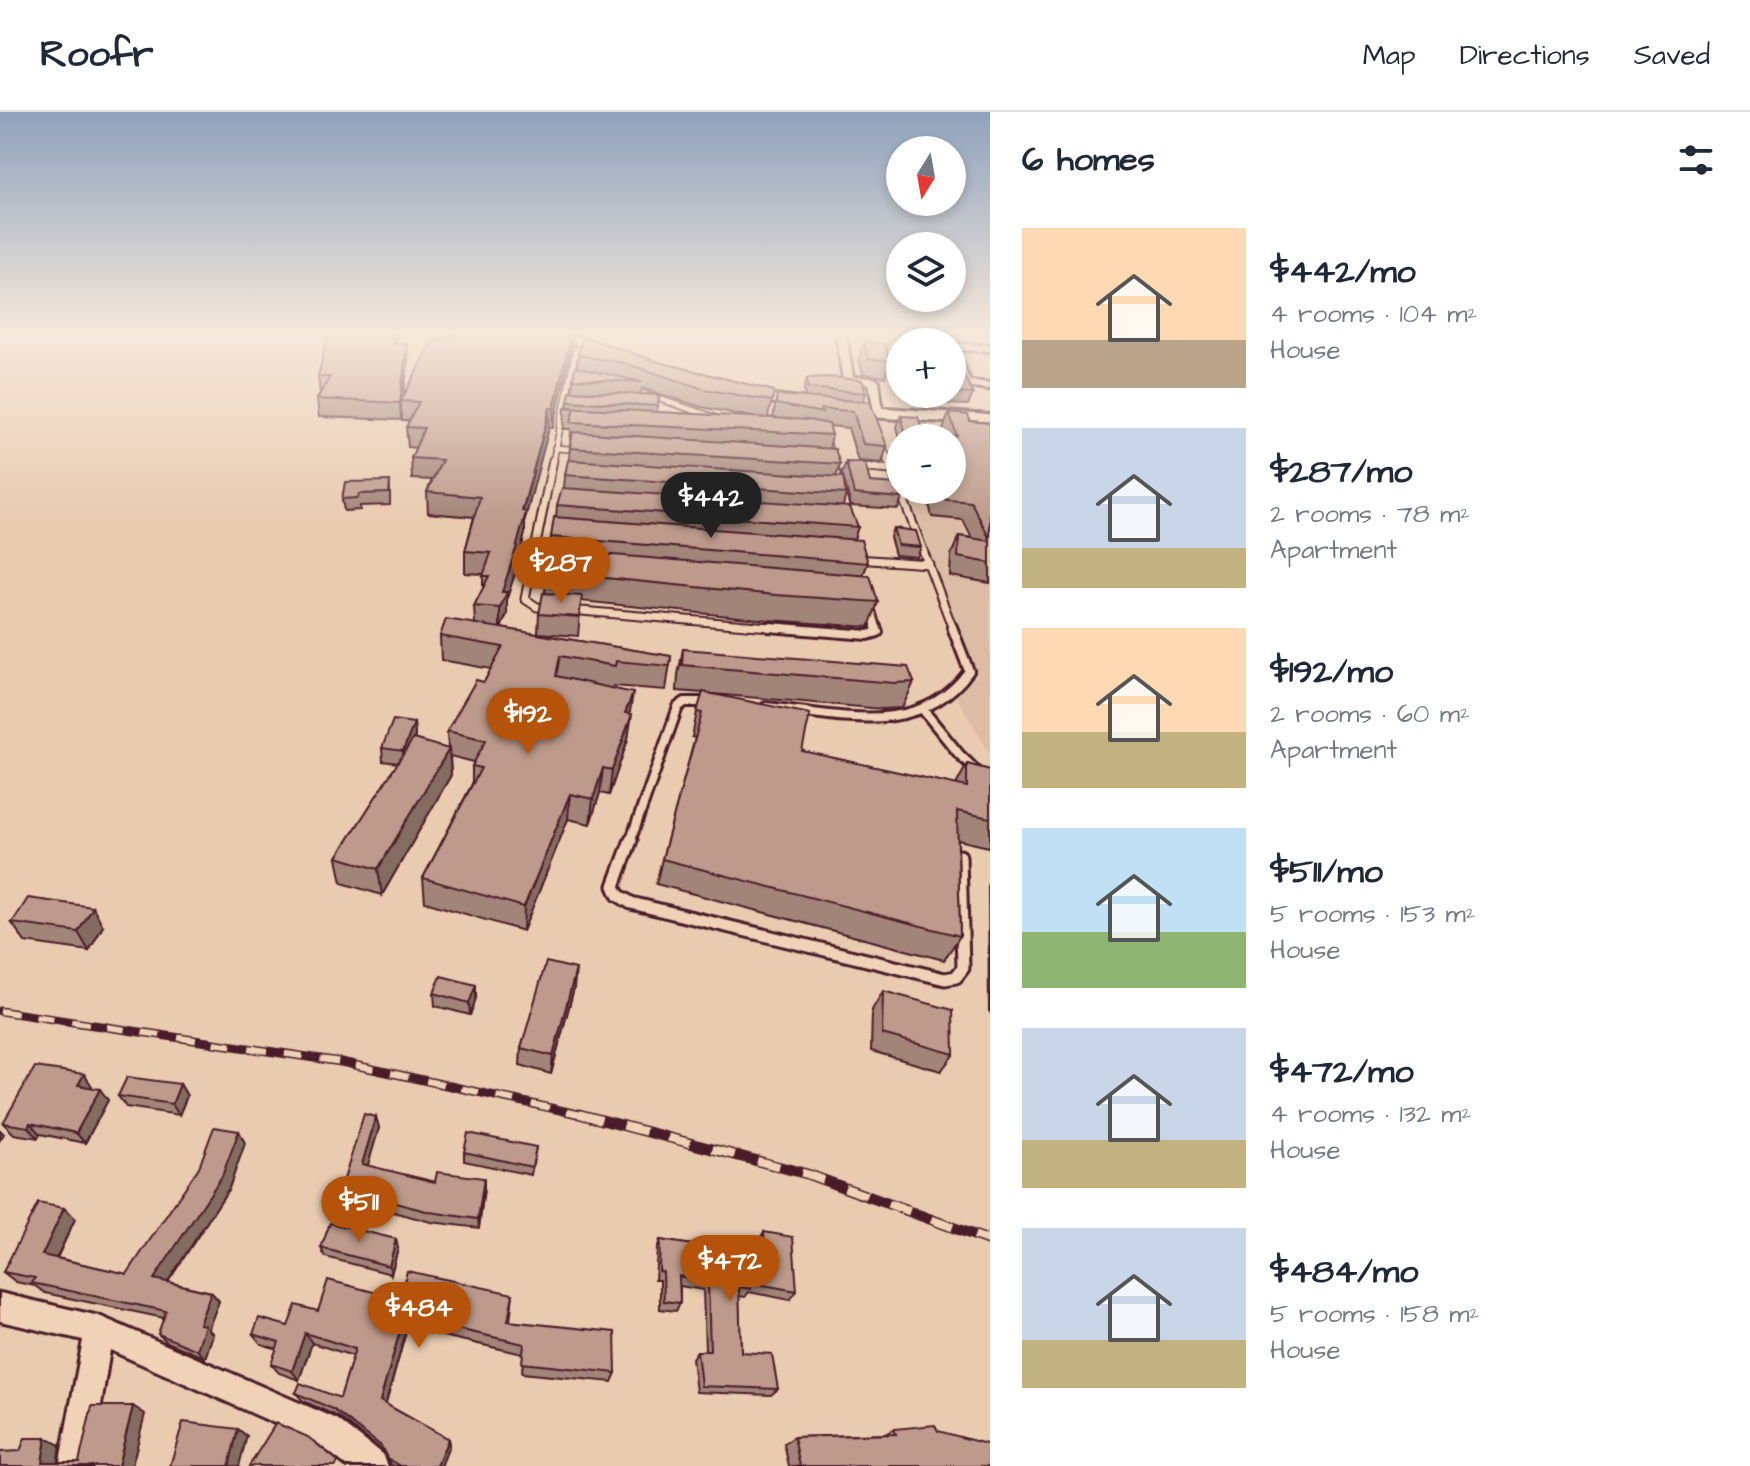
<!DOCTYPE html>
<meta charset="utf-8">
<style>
body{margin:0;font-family:"Architects Daughter",sans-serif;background:#f6f6f7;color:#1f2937;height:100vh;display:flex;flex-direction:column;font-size:30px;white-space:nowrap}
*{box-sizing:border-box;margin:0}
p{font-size:26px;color:#747a83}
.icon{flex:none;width:44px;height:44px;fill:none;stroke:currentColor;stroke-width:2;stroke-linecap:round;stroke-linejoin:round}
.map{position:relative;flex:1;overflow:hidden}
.side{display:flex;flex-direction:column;background:#fff;width:760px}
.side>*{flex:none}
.needle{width:52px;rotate:191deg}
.buttons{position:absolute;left:886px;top:24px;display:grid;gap:16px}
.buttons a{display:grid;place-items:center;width:80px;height:80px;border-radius:50%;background:#fff;box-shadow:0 4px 12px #0003;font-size:40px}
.price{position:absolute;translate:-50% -68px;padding:0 18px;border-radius:28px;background:#b45309;color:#fff;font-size:26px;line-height:52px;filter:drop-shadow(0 2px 4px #0008)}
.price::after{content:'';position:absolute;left:50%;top:48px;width:24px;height:18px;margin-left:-12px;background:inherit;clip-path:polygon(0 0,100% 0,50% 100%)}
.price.selected{background:#222;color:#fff}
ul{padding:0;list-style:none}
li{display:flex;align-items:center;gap:24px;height:200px;padding:0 32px}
li span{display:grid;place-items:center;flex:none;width:224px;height:160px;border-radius:0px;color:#555}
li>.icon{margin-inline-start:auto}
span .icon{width:96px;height:96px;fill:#fffc;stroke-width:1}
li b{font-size:34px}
h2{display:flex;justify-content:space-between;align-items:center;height:96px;padding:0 32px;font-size:34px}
header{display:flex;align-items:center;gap:48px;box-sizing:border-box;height:112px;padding:0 40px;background:#fff;border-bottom:2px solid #e0e1e3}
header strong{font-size:38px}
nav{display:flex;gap:44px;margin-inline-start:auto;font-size:28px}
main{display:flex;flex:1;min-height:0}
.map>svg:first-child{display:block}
</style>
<header>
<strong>Roofr</strong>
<nav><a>Map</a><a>Directions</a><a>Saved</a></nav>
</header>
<main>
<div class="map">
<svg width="990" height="1354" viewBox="0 0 990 1354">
<rect width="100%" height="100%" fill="#e9cbb0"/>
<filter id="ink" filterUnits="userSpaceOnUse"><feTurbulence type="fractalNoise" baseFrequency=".0125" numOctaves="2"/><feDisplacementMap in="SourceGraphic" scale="16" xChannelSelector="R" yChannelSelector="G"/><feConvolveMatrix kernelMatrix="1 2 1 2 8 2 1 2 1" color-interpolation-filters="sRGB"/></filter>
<g filter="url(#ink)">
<polygon fill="#dcbca5" points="875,304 990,312 990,641 953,579 977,565 904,378 952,378 952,326 900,326 900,367"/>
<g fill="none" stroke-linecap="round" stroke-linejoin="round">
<g stroke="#4a1f2b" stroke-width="8">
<g id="lane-far3">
<polyline points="632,278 714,305"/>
<polyline points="822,327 827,329 833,350"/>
<polyline points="881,329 889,350"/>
<polyline points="555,336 582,338"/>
<polyline points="553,350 576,238 584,234"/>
</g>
</g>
<g stroke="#4a1f2b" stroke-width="11">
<g id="lane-far2">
<polyline points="832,348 848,406"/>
<polyline points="888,348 900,378"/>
<polyline points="856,355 892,358"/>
<polyline points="900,378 953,517"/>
<polyline points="856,447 929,452"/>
<polyline points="870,494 877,517"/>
<polyline points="551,496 537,495 525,487 553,348"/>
<polyline points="569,498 793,517"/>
</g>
</g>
<g stroke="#4a1f2b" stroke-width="14">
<g id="lane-far1">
<polyline points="769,515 868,523 878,520 876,515"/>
<path d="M 766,595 C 838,602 919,628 969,559 L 952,515"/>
<polyline points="924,599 959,642 990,672"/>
<polyline points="630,730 678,595 685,590 712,590"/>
</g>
</g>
<g stroke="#4a1f2b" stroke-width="17">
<polyline id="lane" points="631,728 614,774 618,783 631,791 945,867 956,865 963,856 960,744"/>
</g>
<g stroke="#4a1f2b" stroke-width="6">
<g id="street">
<polygon points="836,219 845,219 853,265 874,266 879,269 883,302 874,300 869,272 843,268"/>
<polygon points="952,232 990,233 990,239 957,238 970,269 990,271 990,277 962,274 952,250"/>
<polygon points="0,1181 99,1204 337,1307 383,1343 388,1354 347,1354 315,1329 110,1238 91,1354 59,1354 83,1228 0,1209"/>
</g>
</g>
<g stroke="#4a1f2b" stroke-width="6">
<g id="secondary">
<polygon points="543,219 562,219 620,243 608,246"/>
<polygon points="738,278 870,295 990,303 990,313 870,305 733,285 731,282"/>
</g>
</g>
<use href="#lane-far3" stroke="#f0d2b6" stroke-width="5"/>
<use href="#lane-far2" stroke="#f0d2b6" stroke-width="7"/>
<use href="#lane-far1" stroke="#f0d2b6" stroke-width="8"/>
<use href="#lane" stroke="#f0d2b6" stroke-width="11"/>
<use href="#street" fill="#f0d2b6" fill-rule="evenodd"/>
<use href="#secondary" fill="#f0d2b6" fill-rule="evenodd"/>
<g stroke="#4a1f2b" stroke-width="9">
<polyline id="rail-far1" points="0,899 341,950 587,1004"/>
</g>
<g stroke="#4a1f2b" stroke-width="11">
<polyline id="rail" points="579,1002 807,1062 990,1129"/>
</g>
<use href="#rail-far1" stroke="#f0d2b6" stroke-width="6" stroke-dasharray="18" stroke-linecap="butt"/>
<use href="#rail" stroke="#f0d2b6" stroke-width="8" stroke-dasharray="23" stroke-linecap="butt"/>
</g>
<g fill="#a38478" stroke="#4a1f2b" stroke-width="2" fill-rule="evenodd">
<polygon points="329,219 398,219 394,231 407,231 408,248 404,283 449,227 572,219 571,237 553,316 549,316 525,407 525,421 516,458 507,486 507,502 501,516 671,544 666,578 613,574 613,577 630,602 628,627 609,683 600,681 590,712 568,707 523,819 425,790 423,766 472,672 472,654 474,650 450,644 451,663 382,783 342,771 337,745 398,651 383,649 382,636 414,611 415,624 414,628 448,637 447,619 484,570 491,557 441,548 440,524 475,512 474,494 483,477 483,462 465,461 465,439 474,405 428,401 427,380 432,368 412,367 411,346 416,336 408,335 406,315 410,309 402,309 402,301 401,308 319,305 317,287 320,281 318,265"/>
<polygon points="898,219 943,219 948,230 901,230"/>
<polygon points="864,230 890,249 885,265 863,262 859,246"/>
<polygon points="952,239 973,282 968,293 949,292 945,282 952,282"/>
<path d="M 578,243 L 659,250 L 774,279 L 768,305 L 773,306 L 777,283 L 805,285 L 804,277 L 807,266 L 866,281 L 863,290 L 887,334 L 882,351 L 858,349 L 848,316 L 829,314 L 832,323 L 829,337 L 840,352 L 836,365 L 846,382 L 843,394 L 858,415 L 854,427 L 868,451 L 863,463 L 878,490 L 869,515 L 769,508 L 581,489 L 578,524 L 538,521 L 539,502 L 545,481 L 546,460 L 550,443 L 551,425 L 556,406 L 557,393 L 564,376 L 565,363 L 569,348 L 571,317 L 564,317 L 565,295 L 567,295 L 568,289 L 572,279 L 573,267 L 577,256 ZM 642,276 L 701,295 L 752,305 L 657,300 L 659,283 L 641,282 Z"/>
<polygon points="949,301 970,309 990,311 990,471 950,464 951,443 959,424 972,426 963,408 932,405 927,383 927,378 952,378 952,326 900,326 897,315 901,304 924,322 945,324 943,318"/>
<polygon points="846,350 870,370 902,386 898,397 851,394 842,361"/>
<polygon points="390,369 390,393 360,394 360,398 344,399 342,387"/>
<polygon points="893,416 921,435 917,445 895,443 890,425"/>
<polygon points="683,537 914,570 902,596 883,597 713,582 802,639 956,673 967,652 990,658 990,733 989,735 958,728 960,824 944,848 656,772 662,747 695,626 692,625 697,600 703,581 677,579 678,563"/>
<polygon points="990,770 990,900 989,899 988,773"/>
<polygon points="12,811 103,814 89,839 25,830"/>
<polygon points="574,876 551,962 520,953 521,936"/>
<polygon points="883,879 954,942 941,959 871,939 872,898"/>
<polygon points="434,881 476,886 470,903 435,894"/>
<polygon points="180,972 187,984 179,1003 126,995 118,984"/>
<polygon points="92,974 91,975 108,988 85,1031 40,1022 38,1026 14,1022 3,1011"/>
<polygon points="376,1005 379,1016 367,1054 435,1070 484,1066 484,1076 479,1116 431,1110 344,1087 341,1077"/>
<polygon points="245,1031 229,1076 168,1170 211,1180 219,1189 208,1217 213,1222 205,1246 167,1230 158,1222 164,1206 45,1181 35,1174 16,1170 3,1160 75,1107 57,1146 127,1162"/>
<polygon points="536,1035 531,1063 464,1049 464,1040"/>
<polygon points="764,1120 797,1179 790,1188 749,1180 745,1185 739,1184 741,1240 778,1277 771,1283 696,1280 692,1246 697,1239 705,1239 703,1178 680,1174 680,1191 676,1199 660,1197 660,1168 655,1168 657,1137 660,1128 758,1143 758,1129"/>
<polygon points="321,1136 398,1136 391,1162 325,1145"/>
<polygon points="513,1182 510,1210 616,1261 612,1270 522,1261 523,1242 407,1216 386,1292 448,1327 449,1334 441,1354 393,1354 391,1352 384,1340 339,1305 303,1289 296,1281 340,1286 353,1244 312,1231 299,1268 279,1261 271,1252 277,1237 261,1232 253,1222 288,1214 318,1199 400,1187"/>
<polygon points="894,1317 938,1319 990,1354 789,1354 784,1332 794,1325 885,1322"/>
</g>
<g fill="#846c61" stroke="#4a1f2b" stroke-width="2">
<polygon points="393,219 398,219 394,229 395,248"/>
<polygon points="572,219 571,237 553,316 554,296"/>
<polygon points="407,231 408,248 403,289 401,289 401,308 400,291"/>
<polygon points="550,296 549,316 525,407 525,421 516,458 507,486 507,502 500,518 500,496 502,480"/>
<polygon points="633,581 629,606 625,601"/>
<polygon points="632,602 628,627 609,683 612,658"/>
<polygon points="414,611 415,624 405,652 403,639"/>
<polygon points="449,637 451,663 382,783 378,757"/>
<polygon points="603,656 600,681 590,712 593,687"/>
<polygon points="570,682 568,707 523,819 524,795"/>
<polygon points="93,795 103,814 89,839 78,820"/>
<polygon points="576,857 574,876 551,962 553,944"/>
<polygon points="476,873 476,886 470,903 469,891"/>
<polygon points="84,962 92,974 86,984 78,973"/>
<polygon points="180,972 187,984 179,1003 172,992"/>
<polygon points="100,977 108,988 85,1031 76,1021"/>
<polygon points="376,1005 379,1016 365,1063 362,1052"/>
<polygon points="30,1011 40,1022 38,1026 28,1015"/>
<polygon points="0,1018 4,1022 0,1028"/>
<polygon points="239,1019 245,1031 229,1076 163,1177 154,1167"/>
<polygon points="484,1066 484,1076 479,1116 478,1107"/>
<polygon points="64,1096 75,1107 53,1153 42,1143"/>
<polygon points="396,1127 398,1136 391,1162 389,1154"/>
<polygon points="211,1180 219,1189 208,1217 213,1222 205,1246 197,1238 199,1212"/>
<polygon points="404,1205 407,1216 384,1297 380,1289"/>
<polygon points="305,1221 312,1231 299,1268 292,1259"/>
<polygon points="133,1294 145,1302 132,1354 118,1354"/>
<polygon points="238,1317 247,1324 239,1354 229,1354"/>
<polygon points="46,1326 60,1333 57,1354 42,1350"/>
<polygon points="448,1327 449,1334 441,1354 437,1354"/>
</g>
<g fill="#bd9a8b" stroke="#4a1f2b" stroke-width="2">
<polygon points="329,219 393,219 393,231 407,231 400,291 317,287 330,265 318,265"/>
<polygon points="454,219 572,219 554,296 550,296 522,399 526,400 516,437 502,480 507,480 500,496 474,494 489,464 483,464 491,441 465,439 480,385 427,380 442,348 411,346 424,316 406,315 419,290 401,289 434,226 449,227"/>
<polygon points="904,219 943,219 948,230 933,230 930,222"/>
<polygon points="582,224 659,250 774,279 772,289 704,277 624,251 578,243"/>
<polygon points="864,230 885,232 890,249 868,247"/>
<polygon points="952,239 973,282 953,281"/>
<polygon points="575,255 643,270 573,267"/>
<polygon points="828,265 862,268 866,281 808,276 807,266"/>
<polygon points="570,279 659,283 658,294 568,289"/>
<polygon points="777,283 870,290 887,334 863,332 853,299 821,297 822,301 776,292"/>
<polygon points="565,295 808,308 829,312 832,323 571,310 575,296"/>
<polygon points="949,301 968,303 970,309 990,311 990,427 971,390 939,387 937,378 952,378 952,326 919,326 917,322 957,324"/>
<polygon points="901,304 918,305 924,322 917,322 916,326 907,326"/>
<polygon points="573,320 835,337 840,352 570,336"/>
<polygon points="568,348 843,365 846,382 565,363"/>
<polygon points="846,350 865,351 870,370 897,372 902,386 854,382"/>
<polygon points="390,369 389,381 359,382 358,386 342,387 345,370"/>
<polygon points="562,376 850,395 858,415 557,393"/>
<polygon points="554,405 861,428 868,451 551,425"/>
<polygon points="893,416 916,419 921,435 898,433"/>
<polygon points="959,424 990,429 990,451 958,445"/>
<polygon points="551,438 870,464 878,490 776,483 546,460"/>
<polygon points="543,481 582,484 579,505 539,502"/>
<polygon points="446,507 671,544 670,554 616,549 615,554 560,544 556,564 633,581 625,601 632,602 612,658 603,656 593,687 570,682 524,795 423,766 481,656 472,654 486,628 447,619 476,568 484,570 503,535 440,524"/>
<polygon points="683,537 908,555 914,570 894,571 682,553"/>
<polygon points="703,580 810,602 802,639 967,675 967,652 990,658 990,706 957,699 960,824 662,747 702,601 697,600"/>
<polygon points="393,608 414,611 403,639 382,636"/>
<polygon points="413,627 449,637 378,757 337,745"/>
<polygon points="28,786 93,795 78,820 12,811"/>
<polygon points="546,850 576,857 553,944 521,936"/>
<polygon points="441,864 476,873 469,891 434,881"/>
<polygon points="883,879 953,898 954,942 882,922"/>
<polygon points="35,955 84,962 78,973 100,977 76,1021 30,1011 28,1015 3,1011"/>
<polygon points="127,965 180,972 172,992 118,984"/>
<polygon points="364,1002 376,1005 362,1052 435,1070 437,1060 484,1066 478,1107 430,1100 341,1077"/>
<polygon points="214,1015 239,1019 222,1064 154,1167 211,1180 199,1212 205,1213 197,1238 158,1222 166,1199 32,1171 35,1166 3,1160 38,1091 64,1096 42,1143 127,1162 199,1055"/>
<polygon points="468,1021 536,1035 532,1055 464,1040"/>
<polygon points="330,1111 396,1127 389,1154 321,1136"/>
<polygon points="764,1120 793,1125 797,1179 751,1171 751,1177 739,1175 741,1240 772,1242 778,1277 701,1274 697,1239 710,1239 708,1170 679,1164 680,1191 664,1189 663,1160 659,1159 660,1128 765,1144"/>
<polygon points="407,1159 513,1182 508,1209 615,1220 616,1261 522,1251 524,1232 404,1205 380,1289 448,1327 437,1354 401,1354 387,1346 381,1334 333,1297 296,1281 300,1271 340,1286 355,1237 305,1221 292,1259 271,1252 279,1230 253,1222 259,1206 288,1214 296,1193 318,1199 328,1168 400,1187"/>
<polygon points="92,1294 133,1294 118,1354 0,1354 0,1340 20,1339 25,1326 46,1326 42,1350 79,1350"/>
<polygon points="183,1310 238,1317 229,1354 170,1354"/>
<polygon points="276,1311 308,1325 338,1349 336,1354 249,1354"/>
<polygon points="935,1313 938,1319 990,1333 990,1354 800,1354 794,1325 896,1322 894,1317"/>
</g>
</g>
<linearGradient id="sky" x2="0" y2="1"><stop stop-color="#8fa2bc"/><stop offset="0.54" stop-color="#f5e8db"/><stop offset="1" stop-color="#f5e8db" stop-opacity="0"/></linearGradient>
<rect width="990" height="409" fill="url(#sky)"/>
</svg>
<div class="buttons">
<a><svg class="needle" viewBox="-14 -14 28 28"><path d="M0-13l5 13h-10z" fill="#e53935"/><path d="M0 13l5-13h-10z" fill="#747a83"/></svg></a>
<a><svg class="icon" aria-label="layers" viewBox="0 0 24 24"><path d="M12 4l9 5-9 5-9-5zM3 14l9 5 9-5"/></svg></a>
<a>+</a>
<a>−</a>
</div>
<b class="price selected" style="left:711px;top:428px">$442</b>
<b class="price" style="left:561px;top:493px">$287</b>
<b class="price" style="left:528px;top:644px">$192</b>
<b class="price" style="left:359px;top:1132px">$511</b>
<b class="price" style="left:730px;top:1191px">$472</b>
<b class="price" style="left:419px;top:1238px">$484</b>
</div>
<section class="side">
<h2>6 homes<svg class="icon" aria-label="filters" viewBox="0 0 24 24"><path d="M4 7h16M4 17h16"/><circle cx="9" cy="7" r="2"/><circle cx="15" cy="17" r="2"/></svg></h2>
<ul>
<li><span style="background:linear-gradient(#ffd9b3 70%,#b9a48a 0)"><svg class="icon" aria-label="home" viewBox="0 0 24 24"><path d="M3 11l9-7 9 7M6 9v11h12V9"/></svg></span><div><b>$442/mo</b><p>4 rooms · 104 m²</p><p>House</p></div></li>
<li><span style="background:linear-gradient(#c9d6e8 75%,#c2b280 0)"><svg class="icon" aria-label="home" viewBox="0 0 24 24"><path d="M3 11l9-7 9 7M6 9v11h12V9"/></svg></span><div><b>$287/mo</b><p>2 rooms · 78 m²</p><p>Apartment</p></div></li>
<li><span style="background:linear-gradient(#ffd9b3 65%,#c2b280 0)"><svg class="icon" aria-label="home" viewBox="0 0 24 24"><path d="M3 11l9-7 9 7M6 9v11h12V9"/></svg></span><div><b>$192/mo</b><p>2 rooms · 60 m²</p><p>Apartment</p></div></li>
<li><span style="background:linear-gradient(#bfe0f5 65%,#8fb573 0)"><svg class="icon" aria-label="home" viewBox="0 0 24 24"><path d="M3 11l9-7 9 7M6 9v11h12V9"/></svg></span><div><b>$511/mo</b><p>5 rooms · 153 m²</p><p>House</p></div></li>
<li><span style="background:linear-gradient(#c9d6e8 70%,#c2b280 0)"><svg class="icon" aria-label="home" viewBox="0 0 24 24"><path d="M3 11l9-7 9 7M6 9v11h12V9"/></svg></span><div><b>$472/mo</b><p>4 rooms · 132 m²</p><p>House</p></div></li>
<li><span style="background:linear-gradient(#c9d6e8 70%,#c2b280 0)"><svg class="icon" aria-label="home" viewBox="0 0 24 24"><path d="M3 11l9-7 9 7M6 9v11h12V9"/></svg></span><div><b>$484/mo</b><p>5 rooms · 158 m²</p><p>House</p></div></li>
</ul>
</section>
</main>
